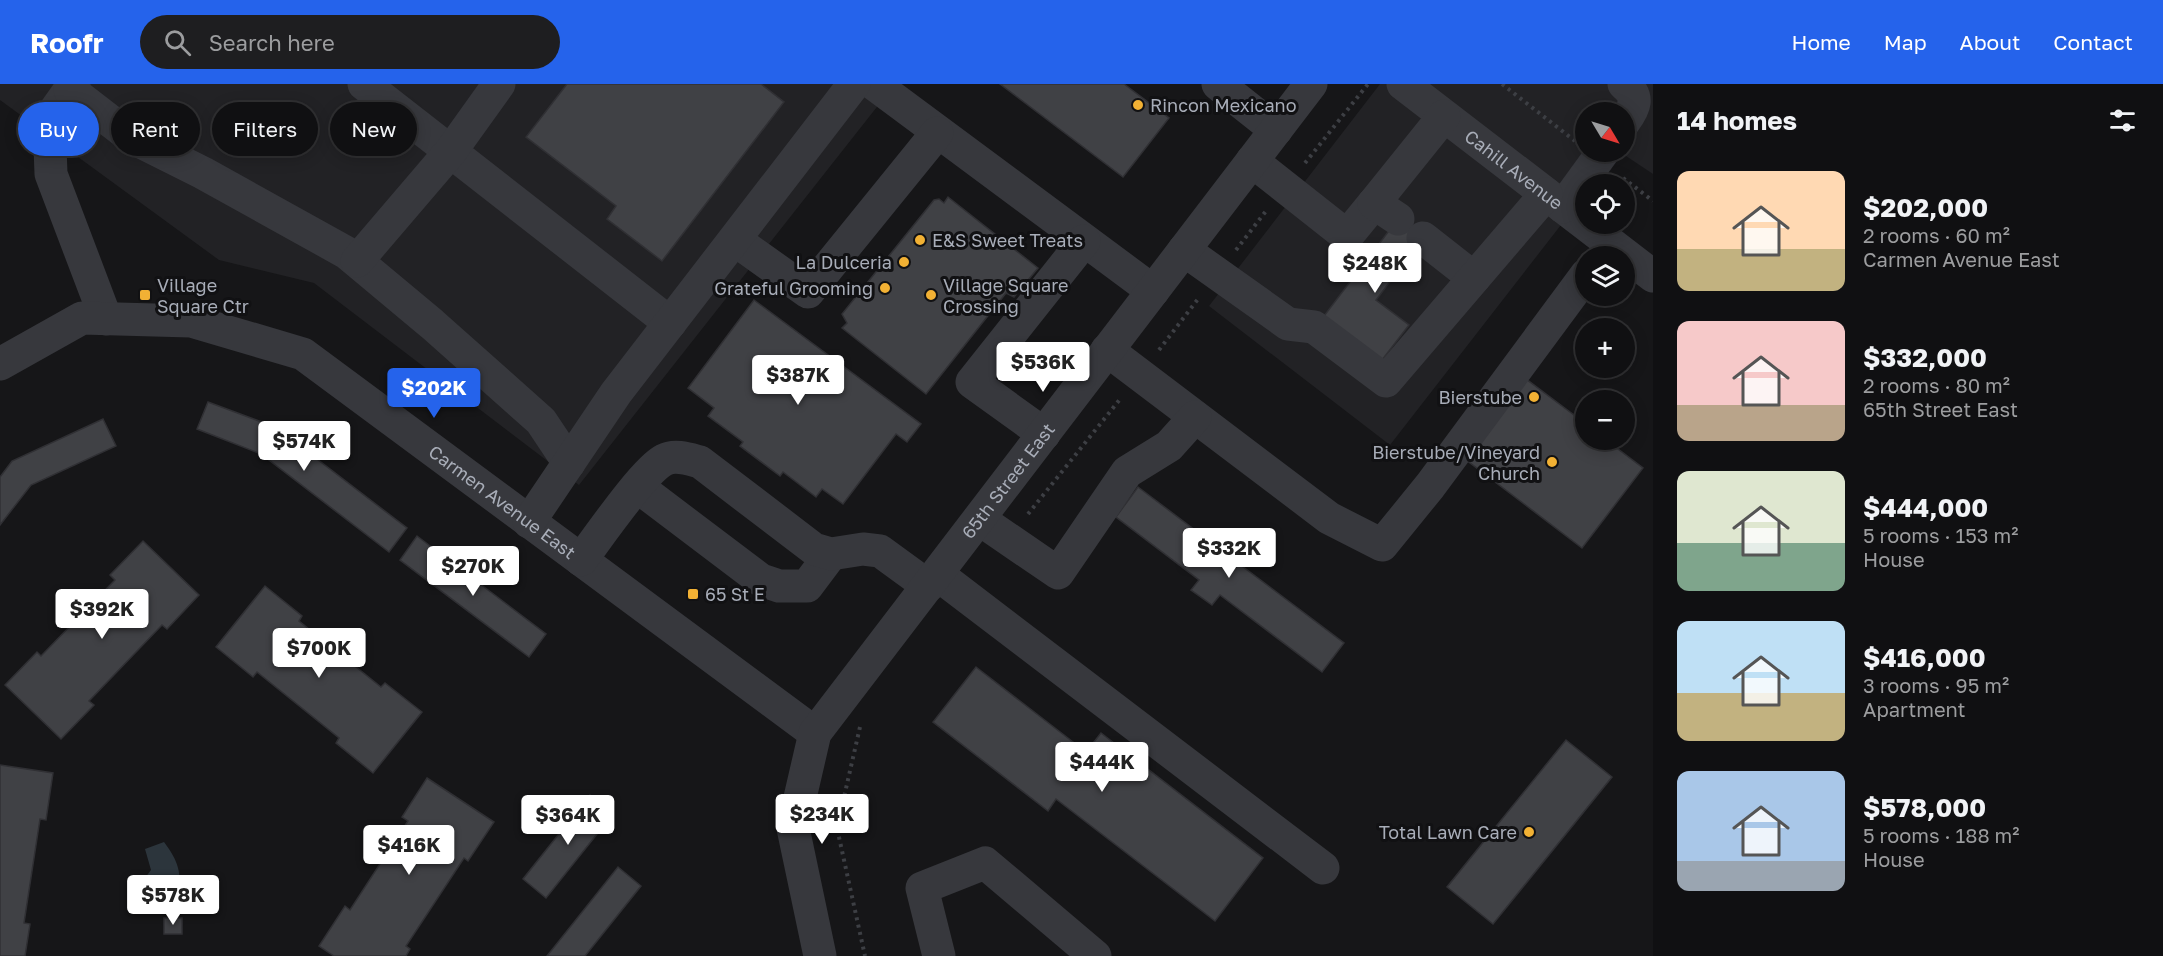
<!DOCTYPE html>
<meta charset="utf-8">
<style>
body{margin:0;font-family:"Golos Text",sans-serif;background:#1e1e20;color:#f1f3f6;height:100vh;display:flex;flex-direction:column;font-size:22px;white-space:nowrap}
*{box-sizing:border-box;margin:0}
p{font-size:20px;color:#9c9d9f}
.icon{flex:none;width:33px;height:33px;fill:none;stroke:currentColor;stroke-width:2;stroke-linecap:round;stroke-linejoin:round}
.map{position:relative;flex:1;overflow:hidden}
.drawer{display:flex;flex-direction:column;background:#101012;width:510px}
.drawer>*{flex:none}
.hud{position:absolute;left:18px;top:18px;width:570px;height:54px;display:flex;gap:12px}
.needle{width:39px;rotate:128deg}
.buttons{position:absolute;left:1575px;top:18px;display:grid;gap:12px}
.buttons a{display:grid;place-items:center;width:60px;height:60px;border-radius:50%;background:#101012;box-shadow:0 3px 15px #0003,0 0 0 2px #303032;font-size:30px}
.price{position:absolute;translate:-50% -51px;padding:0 14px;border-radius:6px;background:#fff;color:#222;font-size:20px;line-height:39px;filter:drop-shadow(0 2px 3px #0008)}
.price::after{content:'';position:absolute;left:50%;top:36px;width:18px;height:14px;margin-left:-9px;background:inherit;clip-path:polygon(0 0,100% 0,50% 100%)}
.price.current{background:#2563eb;color:#fff}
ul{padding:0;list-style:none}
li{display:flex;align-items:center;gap:18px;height:150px;padding:0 24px}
li span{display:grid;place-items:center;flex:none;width:168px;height:120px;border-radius:12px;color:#555}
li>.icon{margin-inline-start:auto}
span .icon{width:72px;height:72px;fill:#fffc;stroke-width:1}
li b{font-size:26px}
h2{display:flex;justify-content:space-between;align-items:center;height:72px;padding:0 24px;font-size:26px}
.pill{padding:0 21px;border-radius:27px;background:#101012;box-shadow:0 3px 15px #0003,0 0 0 2px #303032;font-size:21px;line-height:54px}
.pill.current{background:#2563eb;color:#fff}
header{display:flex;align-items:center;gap:36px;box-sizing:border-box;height:84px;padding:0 30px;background:#2563eb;color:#fff}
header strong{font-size:28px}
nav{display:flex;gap:33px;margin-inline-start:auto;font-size:21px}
.search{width:420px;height:54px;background:#1e1e20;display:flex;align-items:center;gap:15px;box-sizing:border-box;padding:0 21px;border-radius:33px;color:#9c9d9f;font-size:22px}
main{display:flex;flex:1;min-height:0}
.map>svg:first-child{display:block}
</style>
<header>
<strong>Roofr</strong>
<div class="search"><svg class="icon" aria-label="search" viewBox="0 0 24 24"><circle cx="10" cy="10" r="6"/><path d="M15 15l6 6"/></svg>Search here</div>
<nav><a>Home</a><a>Map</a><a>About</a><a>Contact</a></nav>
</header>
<main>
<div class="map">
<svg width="1653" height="872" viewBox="0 0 1653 872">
<rect width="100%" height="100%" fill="#161618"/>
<g fill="#222225">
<polygon points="0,0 895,0 579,401 314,199 219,176 0,16"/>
<polygon points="1380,0 1653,0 1653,90 1620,68 1624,68 1624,28 1586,28 1585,110 1390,361 1209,222"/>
</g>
<path fill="#2c353c" d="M 164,758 C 178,777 183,789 177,813 L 164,821 L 151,819 L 143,807 L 145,794 L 151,786 L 145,765 Z"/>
<g fill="#404145" stroke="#303034" stroke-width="1.5">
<polygon points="567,0 761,0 784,18 662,177 607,135 616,122 526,53"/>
<polygon points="1000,0 1124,0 1169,34 1123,93"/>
<polygon points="948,113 1038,184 1014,213 1006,209 926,310 842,244 847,239 842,230 934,116 939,115 944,119"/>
<polygon points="1398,135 1423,154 1376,216 1409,241 1382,276 1324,232"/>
<polygon points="754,216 921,340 907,358 896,350 843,420 822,405 816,413 783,388 780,392 740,362 743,358 708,332 714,324 688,304"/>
<polygon points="1522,292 1586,340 1586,356 1606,356 1643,384 1582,464 1461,372"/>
<polygon points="208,318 275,343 407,444 389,468 261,370 197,345"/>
<polygon points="103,335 116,362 31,401 0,441 0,393 12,377"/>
<polygon points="1138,403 1232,474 1241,463 1251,471 1242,482 1344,559 1322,588 1220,511 1212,521 1191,506 1199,496 1116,433"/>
<polygon points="417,452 546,550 529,573 400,476"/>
<polygon points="143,457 199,511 167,545 162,541 89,617 94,621 61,655 5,601 37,568 41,572 115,496 110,491"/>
<polygon points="265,502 302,532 299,537 381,603 385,599 422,628 373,689 336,659 339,654 257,588 253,593 216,563"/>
<polygon points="976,583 1086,668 1101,649 1263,774 1215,837 1056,715 1048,727 933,638"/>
<polygon points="1566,656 1612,693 1493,840 1447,803"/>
<polygon points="0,681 53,689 46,736 40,735 24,839 30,840 25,872 0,872"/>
<polygon points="427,694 494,738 468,777 464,774 406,862 410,865 406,872 334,872 319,862 345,822 350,826 408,737 402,733"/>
<polygon points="590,711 613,730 546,814 523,795"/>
<polygon points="618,783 641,802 585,872 547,872"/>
<rect x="164" y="834" width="18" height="16"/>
</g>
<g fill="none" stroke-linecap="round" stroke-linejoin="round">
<g stroke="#3d3f44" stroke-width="4" stroke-dasharray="3 4.5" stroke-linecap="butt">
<polyline points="1502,0 1575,57"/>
<polyline points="1305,79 1368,0"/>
<polyline points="1623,94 1653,117"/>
<polyline points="1236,166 1266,127"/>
<polyline points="1159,266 1198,215"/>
<polyline points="1028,430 1121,314"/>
<polyline points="860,643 837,744 865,872"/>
</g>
<g stroke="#37383d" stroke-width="33">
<polyline points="74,0 49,35 51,90 106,235"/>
<polyline points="364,0 670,239"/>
<polyline points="874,0 1153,207"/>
<polyline points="1218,0 1276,46"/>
<path id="s1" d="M 1403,0 L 1653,192"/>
<path d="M 1624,0 C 1640,13 1635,23 1624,38"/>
<polyline points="70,6 131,53 203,89 347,169 432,240 541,337 569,379"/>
<polyline points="1252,77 1347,152 1374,119"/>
<polyline points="1563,123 1603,68"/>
<polyline points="1398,135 1374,119 1444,32"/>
<polyline points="1423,154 1474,194"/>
<polyline points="735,156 808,208 937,49"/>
<polyline points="1184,166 1288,240 1314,243 1386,297 1546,110"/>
<polyline points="357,177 451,67 499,0"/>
<polyline points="1107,266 1329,434 1382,461 1430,402 1586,191"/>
<path id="s2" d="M 0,280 L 82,234 L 191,237 L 303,270 L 815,649"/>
<polyline points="1044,350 972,298 1084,157"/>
<polyline points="638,403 761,496 779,502 807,502 831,470"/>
<polyline points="979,435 1058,489 1127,388 1169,362 1195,333"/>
<polyline points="529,438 616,309 854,0"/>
<path d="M 581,476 C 597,455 644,386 664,376 C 675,370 689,375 700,378 L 814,465 L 831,470 L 863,465 L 880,467 L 928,502"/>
<polyline points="937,490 1323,784"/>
<path id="s3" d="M 820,872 L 793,744 L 815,649 L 1311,0"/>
<polyline points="939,872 922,804 985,779 1095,872"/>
</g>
</g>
<g fill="#f2b134" stroke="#111113" stroke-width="2">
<circle cx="1138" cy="21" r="6"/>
<circle cx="920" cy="156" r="6"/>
<circle cx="904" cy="178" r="6"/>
<circle cx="885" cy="204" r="6"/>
<rect x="139" y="205" width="12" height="12" rx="3"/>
<circle cx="931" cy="211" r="6"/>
<circle cx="1534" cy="313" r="6"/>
<circle cx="1552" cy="378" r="6"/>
<rect x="687" y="504" width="12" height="12" rx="3"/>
<circle cx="1529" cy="748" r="6"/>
</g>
<g text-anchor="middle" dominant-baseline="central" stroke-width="6" stroke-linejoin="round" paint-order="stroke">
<g font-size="18" fill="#a8adb8" stroke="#111113" text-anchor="start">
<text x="1150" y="21">Rincon Mexicano</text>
<text x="932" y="156">E&amp;S Sweet Treats</text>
<text x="892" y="178" text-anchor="end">La Dulceria</text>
<text x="157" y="201">Village<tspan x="157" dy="21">Square Ctr</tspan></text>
<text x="943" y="201">Village Square<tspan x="943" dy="21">Crossing</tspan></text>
<text x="873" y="204" text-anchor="end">Grateful Grooming</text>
<text x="1522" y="313" text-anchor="end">Bierstube</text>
<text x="1540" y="368" text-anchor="end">Bierstube/Vineyard<tspan x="1540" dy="21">Church</tspan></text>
<text x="705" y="510">65 St E</text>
<text x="1517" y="748" text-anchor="end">Total Lawn Care</text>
</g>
<g font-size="18" fill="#a8adb8" stroke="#111113">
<text stroke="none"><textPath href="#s1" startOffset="140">Cahill Avenue</textPath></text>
<text stroke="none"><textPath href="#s3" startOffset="546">65th Street East</textPath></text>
<text stroke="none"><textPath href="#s2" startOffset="568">Carmen Avenue East</textPath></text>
</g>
</g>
</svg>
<div class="buttons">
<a><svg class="needle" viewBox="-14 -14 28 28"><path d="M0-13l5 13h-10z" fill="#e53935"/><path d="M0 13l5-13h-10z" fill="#9c9d9f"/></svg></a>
<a><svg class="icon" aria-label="locate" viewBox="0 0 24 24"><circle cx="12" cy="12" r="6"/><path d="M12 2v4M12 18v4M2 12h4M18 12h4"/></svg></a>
<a><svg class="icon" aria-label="layers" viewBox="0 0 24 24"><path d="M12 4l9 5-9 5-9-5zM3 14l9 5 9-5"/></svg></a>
<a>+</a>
<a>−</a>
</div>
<b class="price" style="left:1375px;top:210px">$248K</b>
<b class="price" style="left:1043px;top:309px">$536K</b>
<b class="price" style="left:798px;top:322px">$387K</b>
<b class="price current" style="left:434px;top:335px">$202K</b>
<b class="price" style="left:304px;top:388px">$574K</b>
<b class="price" style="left:1229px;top:495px">$332K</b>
<b class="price" style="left:473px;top:513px">$270K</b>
<b class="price" style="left:102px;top:556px">$392K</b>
<b class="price" style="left:319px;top:595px">$700K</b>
<b class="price" style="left:1102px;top:709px">$444K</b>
<b class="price" style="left:822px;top:761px">$234K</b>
<b class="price" style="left:568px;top:762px">$364K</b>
<b class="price" style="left:409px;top:792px">$416K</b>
<b class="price" style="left:173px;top:842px">$578K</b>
<div class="hud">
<a class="pill current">Buy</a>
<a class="pill">Rent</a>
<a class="pill">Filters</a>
<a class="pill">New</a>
</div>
</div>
<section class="drawer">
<h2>14 homes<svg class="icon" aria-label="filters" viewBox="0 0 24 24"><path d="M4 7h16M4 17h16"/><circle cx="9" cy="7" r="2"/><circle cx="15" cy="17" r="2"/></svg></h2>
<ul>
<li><span style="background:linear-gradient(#ffd9b3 65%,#c2b280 0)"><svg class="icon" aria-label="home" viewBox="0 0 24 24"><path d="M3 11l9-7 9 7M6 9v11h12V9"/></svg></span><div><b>$202,000</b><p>2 rooms · 60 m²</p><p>Carmen Avenue East</p></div></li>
<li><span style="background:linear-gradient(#f6c9c9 70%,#b9a48a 0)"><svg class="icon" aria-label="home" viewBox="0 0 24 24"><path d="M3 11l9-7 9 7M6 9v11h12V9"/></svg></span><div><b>$332,000</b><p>2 rooms · 80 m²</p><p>65th Street East</p></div></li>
<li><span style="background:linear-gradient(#dfe7d0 60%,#7fa58c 0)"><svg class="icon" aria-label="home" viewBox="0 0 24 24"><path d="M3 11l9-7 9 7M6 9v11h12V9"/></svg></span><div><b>$444,000</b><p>5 rooms · 153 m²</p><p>House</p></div></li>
<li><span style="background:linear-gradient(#bfe0f5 60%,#c2b280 0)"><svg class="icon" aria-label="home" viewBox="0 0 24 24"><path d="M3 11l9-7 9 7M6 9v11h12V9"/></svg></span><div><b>$416,000</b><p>3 rooms · 95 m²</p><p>Apartment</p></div></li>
<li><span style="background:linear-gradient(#a9c7e8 75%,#9aa5b1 0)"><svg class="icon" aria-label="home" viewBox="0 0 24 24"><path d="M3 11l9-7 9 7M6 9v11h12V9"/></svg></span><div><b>$578,000</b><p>5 rooms · 188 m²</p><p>House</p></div></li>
</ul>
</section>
</main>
